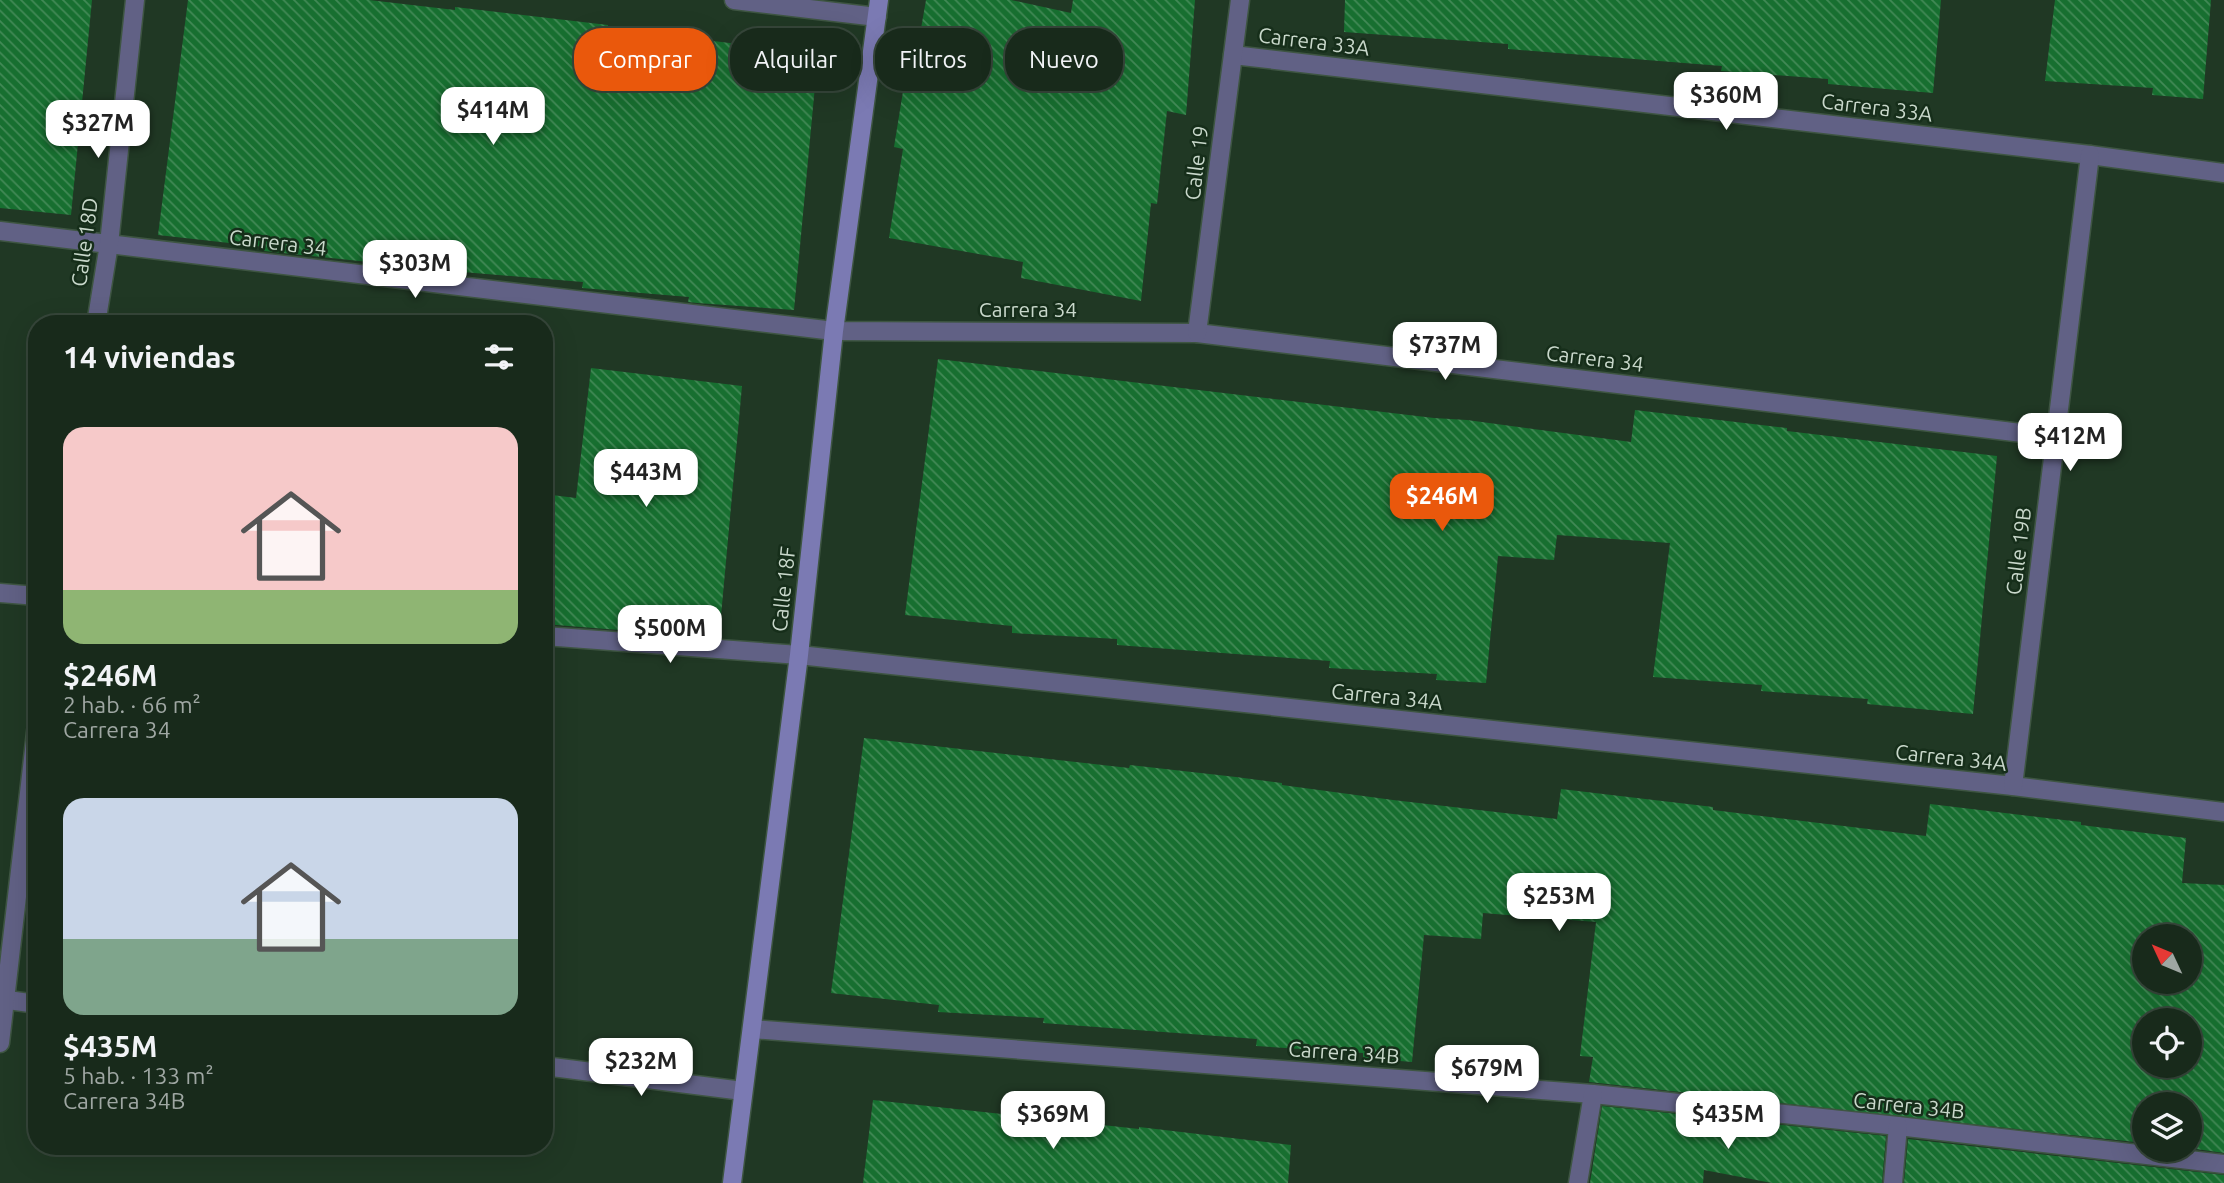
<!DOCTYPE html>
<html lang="es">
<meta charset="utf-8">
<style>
body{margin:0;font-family:Ubuntu,sans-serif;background:#213224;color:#f1f3f6;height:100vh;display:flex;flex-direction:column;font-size:26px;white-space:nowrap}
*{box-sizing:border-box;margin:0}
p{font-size:23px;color:#9fa7a3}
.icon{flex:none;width:38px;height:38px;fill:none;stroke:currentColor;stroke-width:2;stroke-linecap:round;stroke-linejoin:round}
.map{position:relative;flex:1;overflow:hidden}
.details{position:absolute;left:28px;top:315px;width:525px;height:840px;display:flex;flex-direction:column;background:#182a1b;border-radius:28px;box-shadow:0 7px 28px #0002,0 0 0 2px #36463a}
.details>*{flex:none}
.hud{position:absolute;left:574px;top:28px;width:665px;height:63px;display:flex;gap:14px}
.needle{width:46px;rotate:314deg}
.buttons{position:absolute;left:2132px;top:924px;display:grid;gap:14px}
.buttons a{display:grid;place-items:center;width:70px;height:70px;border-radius:50%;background:#182a1b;box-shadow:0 7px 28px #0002,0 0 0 2px #36463a;font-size:35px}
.price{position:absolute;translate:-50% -60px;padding:0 16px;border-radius:14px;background:#fff;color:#222;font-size:23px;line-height:46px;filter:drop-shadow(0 2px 4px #0008)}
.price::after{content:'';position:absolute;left:50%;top:42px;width:21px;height:16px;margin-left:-10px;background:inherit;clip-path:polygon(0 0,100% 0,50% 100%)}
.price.active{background:#ea580c;color:#fff}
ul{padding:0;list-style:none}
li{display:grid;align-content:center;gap:14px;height:371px;padding:0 35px}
li span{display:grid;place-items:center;height:217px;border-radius:21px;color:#555}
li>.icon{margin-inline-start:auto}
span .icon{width:126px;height:126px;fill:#fffc;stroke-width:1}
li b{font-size:30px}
h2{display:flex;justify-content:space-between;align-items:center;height:84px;padding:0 35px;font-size:30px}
.pill{padding:0 24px;border-radius:28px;background:#182a1b;box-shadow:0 7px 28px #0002,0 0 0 2px #36463a;font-size:24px;line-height:63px}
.pill.active{background:#ea580c;color:#fff}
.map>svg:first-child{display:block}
</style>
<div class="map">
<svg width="2224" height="1183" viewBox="0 0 2224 1183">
<defs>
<pattern id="building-back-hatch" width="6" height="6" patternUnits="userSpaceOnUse" patternTransform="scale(1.75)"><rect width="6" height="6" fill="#176f30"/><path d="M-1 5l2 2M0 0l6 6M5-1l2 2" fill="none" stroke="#428956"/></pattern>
</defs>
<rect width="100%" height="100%" fill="#203824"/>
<g fill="url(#building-back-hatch)" fill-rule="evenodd">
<polygon points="0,0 92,0 71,215 0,208"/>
<polygon points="188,0 369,0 455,10 455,7 608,25 608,28 818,54 794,310 697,303 688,302 689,297 582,288 583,282 391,266 369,264 369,262 264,251 265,247 158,235"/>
<polygon points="926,0 1011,0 1071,13 1073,0 1195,0 1186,115 1167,111 1157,204 1151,203 1141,301 1021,278 1023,262 889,238 903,149 894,147 905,79 912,80"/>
<polygon points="1345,0 1941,0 1933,93 1828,84 1828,79 1721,71 1722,66 1508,49 1508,44 1344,32"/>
<polygon points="2055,0 2211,0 2203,99 2152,95 2153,88 2045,81"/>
<polygon points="938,359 1434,418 1467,420 1631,442 1635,410 1787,428 1787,431 1997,456 1973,714 1867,704 1868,699 1761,691 1762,685 1653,677 1670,543 1557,535 1554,560 1498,556 1486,683 1436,680 1437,674 1329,668 1330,661 1117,645 1117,639 1012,633 1012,626 905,615"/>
<polygon points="591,368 742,386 719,638 544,624 544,494 576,498"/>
<path d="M 864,738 L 1129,768 L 1130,765 L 1236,777 L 1282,783 L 1282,785 L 1393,800 L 1557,819 L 1561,789 L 1713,807 L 1713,810 L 1926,836 L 1930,804 L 2081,822 L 2081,825 L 2186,838 L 2182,883 L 2224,885 L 2224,1153 L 2189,1148 L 2189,1104 L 2144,1104 L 2144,1143 L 1589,1082 L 1593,1057 L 1580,1056 L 1596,922 L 1483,913 L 1481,939 L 1424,935 L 1412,1062 L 1363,1058 L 1363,1053 L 1256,1046 L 1257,1039 L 1043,1023 L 1044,1018 L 938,1012 L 939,1005 L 831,993 ZM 2144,936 L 2189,936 L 2189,982 L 2144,982 ZM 2144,1020 L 2189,1020 L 2189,1066 L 2144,1066 Z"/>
<polygon points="873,1100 1139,1129 1139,1127 1291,1145 1288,1183 863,1183"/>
<polygon points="1602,1106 1886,1136 1882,1183 1772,1183 1704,1170 1703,1183 1590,1183"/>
<polygon points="1908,1139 2224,1175 2224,1183 1904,1183"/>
</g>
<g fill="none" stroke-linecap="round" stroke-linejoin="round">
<g stroke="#3e5542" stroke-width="21">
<g id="street">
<polyline points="734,0 877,17"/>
<polyline points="1233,55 2090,155 2224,173"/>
<polyline points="0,231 834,331 1197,333 2055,437"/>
<polyline points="96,324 109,244 135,0"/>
<polyline points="1197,333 1240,0"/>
<polyline points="0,593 37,596"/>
<polyline points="544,636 799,655 2013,786 2224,812"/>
<polyline points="2013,786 2090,155"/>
<polyline points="0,999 37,1004"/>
<polyline points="752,1029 1593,1094 1898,1126 2224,1164"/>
<polyline points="0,1043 37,724"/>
<polyline points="544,1066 743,1091"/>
<polyline points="1578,1183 1593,1094"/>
<polyline points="1893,1183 1898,1126"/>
</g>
</g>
<g stroke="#3e5542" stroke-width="21">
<polyline id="secondary" points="732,1183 799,655 834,331 879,0"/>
</g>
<use href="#street" stroke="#616185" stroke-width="18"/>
<use href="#secondary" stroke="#7b7ab3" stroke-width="18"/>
</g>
<g text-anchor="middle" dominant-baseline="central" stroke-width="5" stroke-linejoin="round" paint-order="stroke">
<g font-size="21" fill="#c9d8cb" stroke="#162e1a">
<text transform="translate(1314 41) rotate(7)">Carrera 33A</text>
<text transform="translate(1877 107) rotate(7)">Carrera 33A</text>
<text transform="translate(1196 163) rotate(-83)">Calle 19</text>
<text transform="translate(84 242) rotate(-82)">Calle 18D</text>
<text transform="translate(278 242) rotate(7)">Carrera 34</text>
<text x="1028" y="309">Carrera 34</text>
<text transform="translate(1595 358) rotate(7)">Carrera 34</text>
<text transform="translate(2018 551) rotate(-83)">Calle 19B</text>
<text transform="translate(783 589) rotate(-84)">Calle 18F</text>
<text transform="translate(1387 696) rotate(6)">Carrera 34A</text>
<text transform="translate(1951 757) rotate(6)">Carrera 34A</text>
<text transform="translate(1344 1052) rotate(4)">Carrera 34B</text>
<text transform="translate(1909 1105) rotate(6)">Carrera 34B</text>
</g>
</g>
</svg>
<div class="buttons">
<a><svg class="needle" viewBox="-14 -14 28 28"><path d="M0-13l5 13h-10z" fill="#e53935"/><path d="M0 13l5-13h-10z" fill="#9fa7a3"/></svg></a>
<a><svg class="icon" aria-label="locate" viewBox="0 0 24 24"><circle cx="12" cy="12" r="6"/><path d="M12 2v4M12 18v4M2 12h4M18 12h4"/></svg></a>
<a><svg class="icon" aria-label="layers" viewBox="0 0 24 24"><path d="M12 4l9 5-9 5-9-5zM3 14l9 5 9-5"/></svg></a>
</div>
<b class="price" style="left:1726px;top:132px">$360M</b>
<b class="price" style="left:493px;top:147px">$414M</b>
<b class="price" style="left:98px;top:160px">$327M</b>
<b class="price" style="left:415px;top:300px">$303M</b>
<b class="price" style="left:1445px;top:382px">$737M</b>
<b class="price" style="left:2070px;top:473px">$412M</b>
<b class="price" style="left:646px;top:509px">$443M</b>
<b class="price active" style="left:1442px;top:533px">$246M</b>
<b class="price" style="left:670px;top:665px">$500M</b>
<b class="price" style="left:1559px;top:933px">$253M</b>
<b class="price" style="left:641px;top:1098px">$232M</b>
<b class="price" style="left:1487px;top:1105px">$679M</b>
<b class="price" style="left:1053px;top:1151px">$369M</b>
<b class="price" style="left:1728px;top:1151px">$435M</b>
<div class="hud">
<a class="pill active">Comprar</a>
<a class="pill">Alquilar</a>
<a class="pill">Filtros</a>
<a class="pill">Nuevo</a>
</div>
<section class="details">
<h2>14 viviendas<svg class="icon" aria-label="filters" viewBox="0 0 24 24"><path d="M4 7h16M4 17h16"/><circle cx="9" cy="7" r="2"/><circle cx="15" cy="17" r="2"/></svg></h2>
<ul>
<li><span style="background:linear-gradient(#f6c9c9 75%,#8fb573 0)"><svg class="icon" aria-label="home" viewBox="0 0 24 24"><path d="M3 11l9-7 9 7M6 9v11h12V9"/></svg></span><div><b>$246M</b><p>2 hab. · 66 m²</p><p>Carrera 34</p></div></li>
<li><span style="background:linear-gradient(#c9d6e8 65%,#7fa58c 0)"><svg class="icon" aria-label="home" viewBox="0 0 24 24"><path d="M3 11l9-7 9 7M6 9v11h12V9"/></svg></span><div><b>$435M</b><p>5 hab. · 133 m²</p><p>Carrera 34B</p></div></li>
</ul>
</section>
</div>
